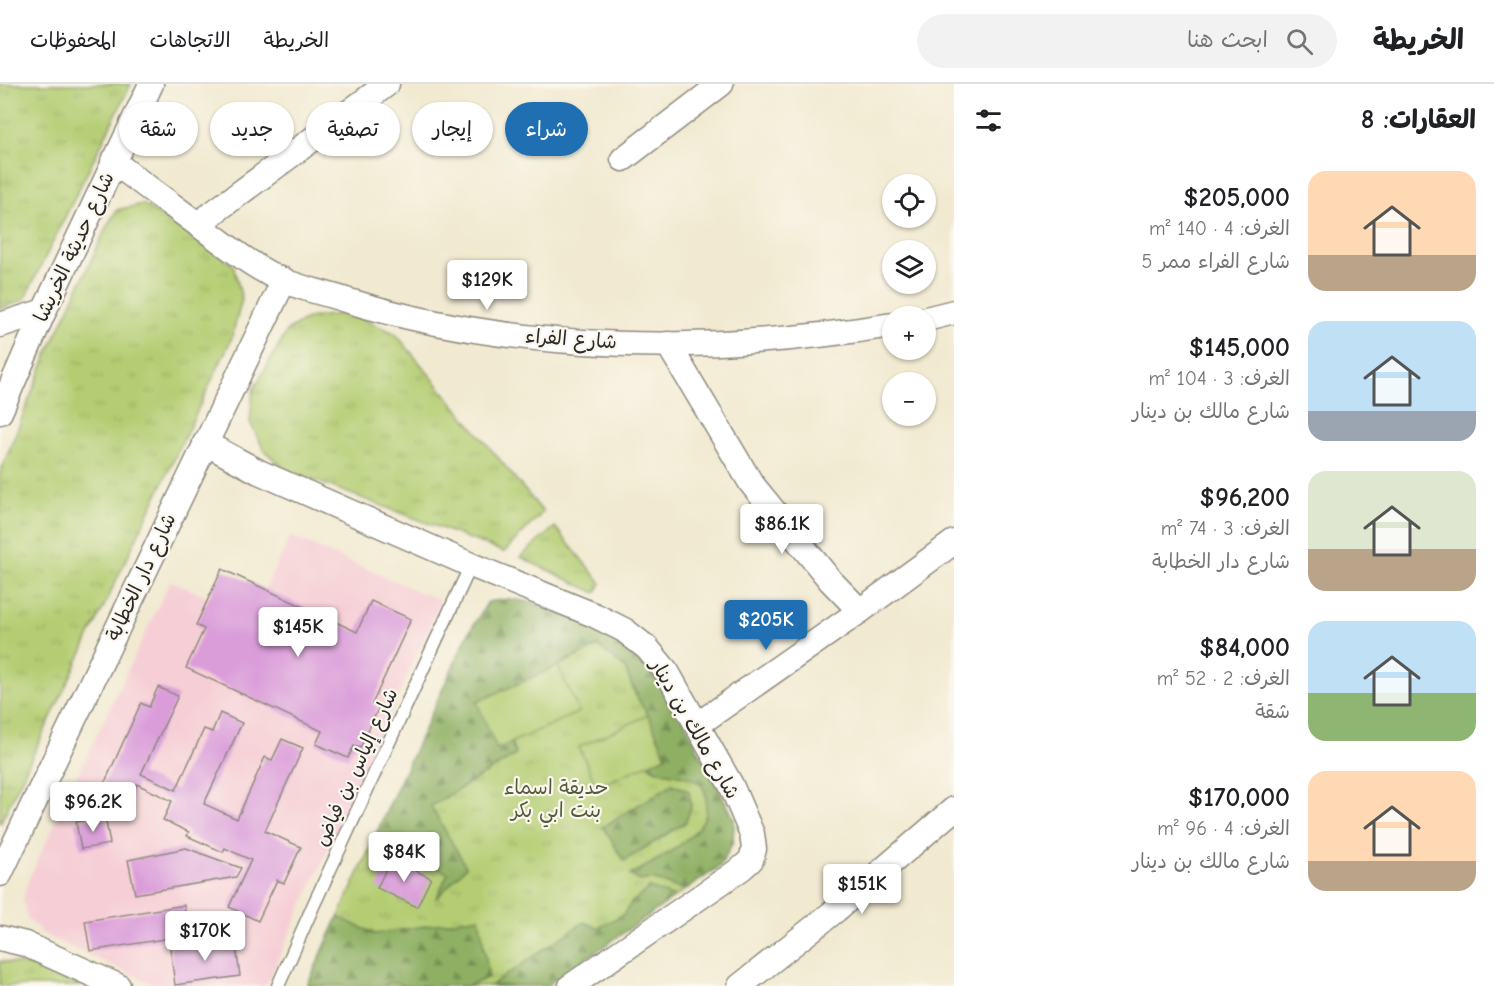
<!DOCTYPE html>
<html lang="ar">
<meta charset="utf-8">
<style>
body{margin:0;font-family:"Comic Neue","Playpen Sans Arabic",sans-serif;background:#f2f2f2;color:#202124;direction:rtl;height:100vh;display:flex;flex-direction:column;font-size:22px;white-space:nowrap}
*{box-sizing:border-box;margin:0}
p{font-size:20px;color:#757577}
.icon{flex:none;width:33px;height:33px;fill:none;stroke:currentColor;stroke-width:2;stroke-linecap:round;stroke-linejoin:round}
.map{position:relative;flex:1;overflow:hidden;direction:ltr}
.panel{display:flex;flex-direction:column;background:#fff;width:540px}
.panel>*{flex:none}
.guide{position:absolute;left:18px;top:18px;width:570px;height:54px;direction:rtl;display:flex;gap:12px}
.controls{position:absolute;left:882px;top:90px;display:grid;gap:12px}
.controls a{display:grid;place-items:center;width:54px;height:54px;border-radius:50%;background:#fff;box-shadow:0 2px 4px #0004;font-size:30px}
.price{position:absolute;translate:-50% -51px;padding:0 14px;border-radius:6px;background:#fff;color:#222;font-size:20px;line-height:39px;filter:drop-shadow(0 2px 3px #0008)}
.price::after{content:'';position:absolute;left:50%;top:36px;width:18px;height:14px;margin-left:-9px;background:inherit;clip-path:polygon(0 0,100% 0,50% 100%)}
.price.current{background:#1f6fb2;color:#fff}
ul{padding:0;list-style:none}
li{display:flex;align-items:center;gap:18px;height:150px;padding:0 18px}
li span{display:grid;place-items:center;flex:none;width:168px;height:120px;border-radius:18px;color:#555}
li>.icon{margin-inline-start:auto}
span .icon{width:72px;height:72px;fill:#fffc;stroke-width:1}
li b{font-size:26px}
h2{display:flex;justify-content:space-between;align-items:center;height:72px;padding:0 18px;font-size:26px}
.pill{padding:0 21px;border-radius:27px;background:#fff;box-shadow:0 2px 4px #0004;font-size:21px;line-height:54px}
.pill.current{background:#1f6fb2;color:#fff}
header{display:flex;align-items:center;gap:36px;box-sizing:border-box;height:84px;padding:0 30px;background:#fff;border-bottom:2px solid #e0e0e0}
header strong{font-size:28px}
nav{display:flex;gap:33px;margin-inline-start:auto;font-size:21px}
.search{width:420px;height:54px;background:#f2f2f2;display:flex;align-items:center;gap:15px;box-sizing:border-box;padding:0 21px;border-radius:33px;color:#757577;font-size:22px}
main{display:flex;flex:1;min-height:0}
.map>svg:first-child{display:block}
</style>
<header>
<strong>الخريطة</strong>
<div class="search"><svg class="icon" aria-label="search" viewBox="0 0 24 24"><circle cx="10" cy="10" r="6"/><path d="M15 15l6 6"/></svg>ابحث هنا</div>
<nav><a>الخريطة</a><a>الاتجاهات</a><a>المحفوظات</a></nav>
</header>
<main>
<section class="panel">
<h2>العقارات: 8<svg class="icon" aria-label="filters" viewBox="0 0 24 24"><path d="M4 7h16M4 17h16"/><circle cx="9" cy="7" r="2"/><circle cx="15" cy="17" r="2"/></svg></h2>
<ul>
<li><span style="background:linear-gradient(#ffd9b3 70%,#b9a48a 0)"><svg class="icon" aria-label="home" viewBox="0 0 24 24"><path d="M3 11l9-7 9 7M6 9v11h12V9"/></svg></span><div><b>$205,000</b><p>الغرف: 4 · 140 m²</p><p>شارع الفراء ممر 5</p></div></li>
<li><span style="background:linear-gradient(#bfe0f5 75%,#9aa5b1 0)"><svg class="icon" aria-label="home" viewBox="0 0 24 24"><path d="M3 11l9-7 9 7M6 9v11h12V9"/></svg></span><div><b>$145,000</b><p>الغرف: 3 · 104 m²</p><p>شارع مالك بن دينار</p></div></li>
<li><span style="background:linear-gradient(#dfe7d0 65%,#b9a48a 0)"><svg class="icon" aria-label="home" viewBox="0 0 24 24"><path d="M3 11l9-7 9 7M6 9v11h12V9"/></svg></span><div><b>$96,200</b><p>الغرف: 3 · 74 m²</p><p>شارع دار الخطابة</p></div></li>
<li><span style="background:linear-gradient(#bfe0f5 60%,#8fb573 0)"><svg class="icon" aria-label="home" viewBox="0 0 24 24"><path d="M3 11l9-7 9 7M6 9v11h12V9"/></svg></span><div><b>$84,000</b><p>الغرف: 2 · 52 m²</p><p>شقة</p></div></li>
<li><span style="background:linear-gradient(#ffd9b3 75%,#b9a48a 0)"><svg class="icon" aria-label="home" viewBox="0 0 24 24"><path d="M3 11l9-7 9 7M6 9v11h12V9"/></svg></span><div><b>$170,000</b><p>الغرف: 4 · 96 m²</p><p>شارع مالك بن دينار</p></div></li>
</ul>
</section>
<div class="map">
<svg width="954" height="902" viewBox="0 0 954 902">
<defs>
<pattern id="grass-tufts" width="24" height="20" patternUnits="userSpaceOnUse" patternTransform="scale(1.5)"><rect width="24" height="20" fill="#b4cd72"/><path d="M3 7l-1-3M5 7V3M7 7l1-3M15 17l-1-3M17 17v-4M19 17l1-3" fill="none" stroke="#9bb063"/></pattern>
<pattern id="forest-firs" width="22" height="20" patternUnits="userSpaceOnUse" patternTransform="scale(1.5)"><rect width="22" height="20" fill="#8fb064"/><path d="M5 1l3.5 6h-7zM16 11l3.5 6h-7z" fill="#758f53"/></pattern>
</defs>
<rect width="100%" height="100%" fill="#fbf7ec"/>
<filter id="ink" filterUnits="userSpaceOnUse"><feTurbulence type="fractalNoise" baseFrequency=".0167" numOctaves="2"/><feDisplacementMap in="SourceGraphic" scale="12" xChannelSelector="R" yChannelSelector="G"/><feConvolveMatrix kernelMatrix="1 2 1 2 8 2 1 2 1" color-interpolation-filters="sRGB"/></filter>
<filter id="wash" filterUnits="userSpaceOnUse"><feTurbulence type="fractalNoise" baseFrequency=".008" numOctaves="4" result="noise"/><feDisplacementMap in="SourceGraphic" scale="24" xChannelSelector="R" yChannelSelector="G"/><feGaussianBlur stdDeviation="1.35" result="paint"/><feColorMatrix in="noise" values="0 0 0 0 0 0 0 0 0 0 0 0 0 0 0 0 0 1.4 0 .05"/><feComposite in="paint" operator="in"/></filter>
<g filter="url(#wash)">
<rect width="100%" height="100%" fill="#f1ead1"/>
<polygon fill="#f6cfd6" points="290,452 441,517 266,902 158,902 44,851 27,834 23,815 28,796 170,497 209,513 222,485 265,505"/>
<g fill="url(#grass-tufts)" stroke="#707c4e" stroke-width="1.5">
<polygon points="0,0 131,0 24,216 0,225"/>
<polygon points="143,120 233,181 242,215 231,256 0,740 0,389 47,271 107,142 117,126"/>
<polygon points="347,229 395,249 543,428 504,468 285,385 264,366 250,338 253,306 287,247 308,234"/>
<polygon points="555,443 601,499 596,509 520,473"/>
<polygon points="509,515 608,548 712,692 734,735 733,758 720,782 546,902 307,902 468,550 488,518"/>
<polygon points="0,877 38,883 81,902 0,902"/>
</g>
<g fill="url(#forest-firs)" stroke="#5d6e48" stroke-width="1.5">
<path d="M 509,515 L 530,518 L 608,548 L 638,570 L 676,622 L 734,735 L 733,758 L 720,782 L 685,806 L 652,795 L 640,797 L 630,791 C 651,780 697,756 705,732 C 707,728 706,722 706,718 C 707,711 704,703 698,698 C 682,687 662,693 647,680 L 666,671 L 648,631 L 635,610 L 625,584 L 598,562 L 558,582 L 477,618 L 498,664 L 511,658 L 516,671 L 431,722 L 466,783 L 436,815 L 448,789 L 375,752 L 468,550 L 488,518 Z"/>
<polygon points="672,700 689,707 691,722 686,738 624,777 603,743"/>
<polygon points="649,804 675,813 546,902 490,902 584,838 598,844 624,830 631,819"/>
<polygon points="338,833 375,850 479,833 489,893 468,902 404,902 398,898 388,899 385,902 307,902"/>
</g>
<g fill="#b4cd72" stroke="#707c4e" stroke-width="1.5">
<polygon points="558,582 579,628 497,665 477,618"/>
<polygon points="648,631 666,672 597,703 579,663"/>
</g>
<g id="blocks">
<g fill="#da9dda">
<polygon points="222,485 357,548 371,517 411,535 372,620 379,623 360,664 354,662 348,674 316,660 322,647 186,584 204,545 196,541"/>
<polygon points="158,603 178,612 141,690 176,706 204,645 212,648 220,629 242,639 204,720 237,735 265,673 272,676 282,655 303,664 265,747 301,763 284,799 277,796 258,837 229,823 251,776 225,764 223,768 187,752 189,748 163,736 172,717 137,700 127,721 100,709 141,619 149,623"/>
<polygon points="105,732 110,760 81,765 76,738"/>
<polygon points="186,764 241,784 236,793 135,810 128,776"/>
<polygon points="391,775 431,794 417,823 377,804"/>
<polygon points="184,821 189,851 90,867 85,837"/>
<polygon points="235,854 240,892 175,901 170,863"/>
</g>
</g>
</g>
<g filter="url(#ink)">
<use href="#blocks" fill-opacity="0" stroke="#8e8a7e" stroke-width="1.5"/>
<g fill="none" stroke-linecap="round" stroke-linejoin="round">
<g stroke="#8e8a7e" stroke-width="15">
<polyline id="lane" points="278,902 314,820 471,481"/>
</g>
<g stroke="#8e8a7e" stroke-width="27">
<g id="street">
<polyline points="623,75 721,0"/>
<path d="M 113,77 C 142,100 171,120 200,142 C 226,161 254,184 284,197 C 304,205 328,210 349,217 C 524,270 713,270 892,241"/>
<polyline points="198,140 387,0"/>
<polyline points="926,235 954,228"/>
<polyline points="0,241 44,227"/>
<polyline points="668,260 751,399 830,496 860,527 954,458"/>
<polyline points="0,328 44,227 151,0"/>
<polyline points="205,359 259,388 471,481 594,531 624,546 647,564 667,588 731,701 752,750 754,765 751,776 742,784 571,902"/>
<polyline points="697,641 860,527"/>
<polyline points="0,790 284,196"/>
<polyline points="0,854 25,860 118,902"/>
<polyline points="740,902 836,826 954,725"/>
</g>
</g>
<use href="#lane" stroke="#fff" stroke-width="12"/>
<use href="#street" stroke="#fff" stroke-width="24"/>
</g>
</g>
<g text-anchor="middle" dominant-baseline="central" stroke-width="4.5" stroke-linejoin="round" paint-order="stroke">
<g font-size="20" fill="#2b2b2b" stroke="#fbf7ec">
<text transform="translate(74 163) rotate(-65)">شارع حديثة الخريشا</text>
<text transform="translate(571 255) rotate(4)">شارع الفراء</text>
<text transform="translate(141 493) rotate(-65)">شارع دار الخطابة</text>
<text transform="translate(695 645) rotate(60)">شارع مالك بن دينار</text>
<text transform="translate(356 683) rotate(-65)">شارع إلياس بن فياض</text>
</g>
<g font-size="20" fill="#545c40" stroke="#fbf7ec">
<text x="556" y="703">حديقة اسماء<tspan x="556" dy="23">بنت ابي بكر</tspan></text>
</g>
</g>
</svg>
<div class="controls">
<a><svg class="icon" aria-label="locate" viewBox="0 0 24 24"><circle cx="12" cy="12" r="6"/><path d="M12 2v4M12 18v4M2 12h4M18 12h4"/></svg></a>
<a><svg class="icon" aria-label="layers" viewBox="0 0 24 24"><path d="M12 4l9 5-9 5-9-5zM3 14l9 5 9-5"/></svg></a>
<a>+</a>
<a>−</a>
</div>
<b class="price" style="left:487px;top:227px">$129K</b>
<b class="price" style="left:782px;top:471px">$86.1K</b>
<b class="price current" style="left:766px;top:567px">$205K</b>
<b class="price" style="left:298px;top:574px">$145K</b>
<b class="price" style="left:93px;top:749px">$96.2K</b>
<b class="price" style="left:404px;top:799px">$84K</b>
<b class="price" style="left:862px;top:831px">$151K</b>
<b class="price" style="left:205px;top:878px">$170K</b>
<div class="guide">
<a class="pill current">شراء</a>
<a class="pill">إيجار</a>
<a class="pill">تصفية</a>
<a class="pill">جديد</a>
<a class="pill">شقة</a>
</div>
</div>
</main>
